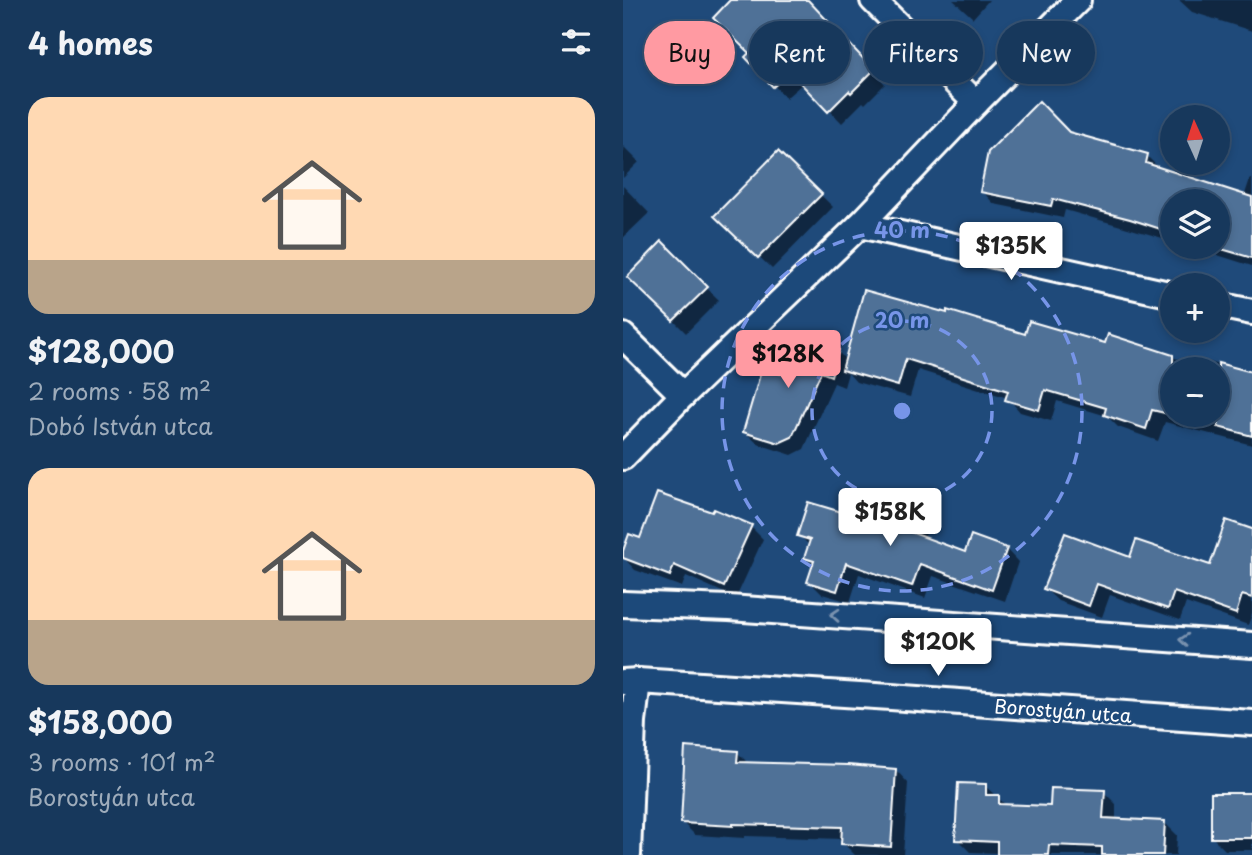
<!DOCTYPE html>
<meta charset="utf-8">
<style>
body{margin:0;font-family:"Playpen Sans",sans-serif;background:#203f62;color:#f1f3f6;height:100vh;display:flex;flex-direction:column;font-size:26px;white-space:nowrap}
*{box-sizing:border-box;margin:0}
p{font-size:23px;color:#9eacbb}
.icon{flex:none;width:38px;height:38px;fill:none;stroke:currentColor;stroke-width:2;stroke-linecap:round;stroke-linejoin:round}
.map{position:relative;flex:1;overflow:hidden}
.panel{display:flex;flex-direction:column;background:#17385c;width:623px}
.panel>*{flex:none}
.banner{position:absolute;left:21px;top:21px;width:502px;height:63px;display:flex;gap:14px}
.needle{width:46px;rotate:357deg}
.fabs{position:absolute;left:537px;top:105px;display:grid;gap:14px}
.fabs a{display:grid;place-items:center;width:70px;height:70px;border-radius:50%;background:#17385c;box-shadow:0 4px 10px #0003,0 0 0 2px #365272;font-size:35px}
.price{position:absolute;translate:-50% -60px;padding:0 16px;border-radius:7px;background:#fff;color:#222;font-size:23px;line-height:46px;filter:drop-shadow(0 2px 4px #0008)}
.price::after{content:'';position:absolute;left:50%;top:42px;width:21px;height:16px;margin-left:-10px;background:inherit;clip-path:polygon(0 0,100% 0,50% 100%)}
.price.current{background:#ff9aa2;color:#111}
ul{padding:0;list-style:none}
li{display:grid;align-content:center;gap:14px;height:371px;padding:0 28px}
li span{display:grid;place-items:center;height:217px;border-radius:21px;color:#555}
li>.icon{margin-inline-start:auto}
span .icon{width:126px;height:126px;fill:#fffc;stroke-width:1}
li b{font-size:30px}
h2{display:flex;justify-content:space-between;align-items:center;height:84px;padding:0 28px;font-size:30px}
.chip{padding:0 24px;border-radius:32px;background:#17385c;box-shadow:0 4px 10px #0003,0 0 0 2px #365272;font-size:24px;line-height:63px}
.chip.current{background:#ff9aa2;color:#111}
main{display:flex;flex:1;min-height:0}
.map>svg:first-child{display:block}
</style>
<main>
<section class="panel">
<h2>4 homes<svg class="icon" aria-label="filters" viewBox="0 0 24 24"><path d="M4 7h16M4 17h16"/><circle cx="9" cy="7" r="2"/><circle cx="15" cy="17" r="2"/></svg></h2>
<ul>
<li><span style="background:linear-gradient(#ffd9b3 75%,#b9a48a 0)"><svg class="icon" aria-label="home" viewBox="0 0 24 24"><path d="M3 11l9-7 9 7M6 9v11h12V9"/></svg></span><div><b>$128,000</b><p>2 rooms · 58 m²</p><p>Dobó István utca</p></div></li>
<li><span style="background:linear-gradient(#ffd9b3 70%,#b9a48a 0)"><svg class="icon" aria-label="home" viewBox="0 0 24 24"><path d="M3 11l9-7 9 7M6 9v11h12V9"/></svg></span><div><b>$158,000</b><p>3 rooms · 101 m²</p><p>Borostyán utca</p></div></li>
</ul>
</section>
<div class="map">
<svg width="629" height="855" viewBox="0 0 629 855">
<rect width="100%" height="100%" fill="#1f4a7a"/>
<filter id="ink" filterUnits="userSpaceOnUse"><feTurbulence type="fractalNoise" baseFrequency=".0143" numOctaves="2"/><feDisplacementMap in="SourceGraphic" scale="14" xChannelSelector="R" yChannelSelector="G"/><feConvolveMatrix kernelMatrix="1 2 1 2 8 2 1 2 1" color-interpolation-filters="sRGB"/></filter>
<g filter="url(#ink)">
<g fill="#0007" fill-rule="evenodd">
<polygon points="109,0 179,0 197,15 262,84 242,104 240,102 219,123 180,83 163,98 124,57 128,53"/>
<polygon points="330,0 366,0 350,18"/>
<polygon points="556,0 629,0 629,31 569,12"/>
<polygon points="445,133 524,156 537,169 621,197 627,179 629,179 629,266 569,247 595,247 595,201 550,201 550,241 442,210 440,218 371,204 359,191"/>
<polygon points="0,146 16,162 0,178"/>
<polygon points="155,153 210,207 149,269 94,216"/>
<polygon points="0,186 26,213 0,238"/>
<polygon points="39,244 96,300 63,333 7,277"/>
<path d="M 403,336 L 483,345 L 486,336 L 564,362 L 565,357 L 629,373 L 629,445 L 542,422 L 535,441 L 495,427 L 484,416 L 434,401 L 428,421 L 397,412 L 385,398 L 295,370 L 287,397 L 233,382 L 225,373 L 221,387 L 211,383 L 181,449 L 169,455 L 135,444 L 122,432 L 159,376 L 215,352 L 223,360 ZM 550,369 L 595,369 L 595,415 L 550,415 Z"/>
<polygon points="297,504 309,516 301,539 343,554 383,549 395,562 382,601 310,576 302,598 236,574 227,602 199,594 186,581 191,565 183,557 187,546 176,535 263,527"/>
<polygon points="90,514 128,527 140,539 113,598 63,576 59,587 12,570 0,557 19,540"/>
<polygon points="629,531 629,614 625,625 563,603 557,620 487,595 479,617 435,601 422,589 508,560 588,568"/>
<polygon points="114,752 126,764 273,770 285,783 280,855 232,855 220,843 220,839 122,836 122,838 72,835 59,822"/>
<polygon points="362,786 384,806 429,807 481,792 493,804 493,820 541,822 554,835 553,855 376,855 376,853 347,852 334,839"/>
<polygon points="629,795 629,850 602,850 589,837"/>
</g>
<g fill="#507197" stroke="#fff" stroke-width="2">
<polygon points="107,0 185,0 251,70 228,93 226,91 205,112 167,72 150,87 122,57 126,53 90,18"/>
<polygon points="416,101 446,132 525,154 523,163 629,197 629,258 595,248 595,201 550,201 550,233 507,219 430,199 428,206 357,192 365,152"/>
<polygon points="155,151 199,194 135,258 91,216"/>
<polygon points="39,241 85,287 50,321 4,277"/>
<polygon points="241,290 324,313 324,310 402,334 406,321 482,343 485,334 550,355 550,415 529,410 523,429 481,415 483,408 422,390 416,410 382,400 385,391 283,359 275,386 219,370"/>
<polygon points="169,336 216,350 208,376 198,372 169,437 156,443 120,432 139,368 158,374"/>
<polygon points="595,363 629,372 629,436 595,427"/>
<polygon points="34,493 89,512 91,509 129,525 101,587 51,565 47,576 0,558 0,551 6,534 17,538"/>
<polygon points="273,494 298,502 287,532 342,552 348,535 384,548 369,590 297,564 289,586 223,563 214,591 184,582 191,561 181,558 187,540 174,536 185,502 262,525"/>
<polygon points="603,520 629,529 629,598 619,595 613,614 551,592 545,609 474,584 466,606 420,589 442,533 507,557 513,540 587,565"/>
<polygon points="62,747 115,751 114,762 225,765 273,769 268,847 218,844 219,827 110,824 110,826 58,823"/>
<polygon points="335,783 363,784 363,795 376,795 376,804 427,806 428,788 482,790 480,818 542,821 540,855 479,855 479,847 426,845 425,855 374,855 374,842 332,840"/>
<rect x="588" y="793" width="41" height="45"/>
</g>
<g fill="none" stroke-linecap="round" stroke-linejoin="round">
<g stroke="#fff" stroke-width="30">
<g id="minor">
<polyline points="250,0 353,103"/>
<polyline points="237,225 550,295"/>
<polyline points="595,305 629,312"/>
<polyline points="0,336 60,395"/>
<polyline points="0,457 60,395 237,225 353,103 455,0"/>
<polyline points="0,604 106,608 629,645"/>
<polyline points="0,682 15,681 268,697 629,723"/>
<polyline points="5,855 10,722 15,681"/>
</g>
</g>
<use href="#minor" stroke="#1f4a7a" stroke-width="24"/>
</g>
<defs><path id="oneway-chevron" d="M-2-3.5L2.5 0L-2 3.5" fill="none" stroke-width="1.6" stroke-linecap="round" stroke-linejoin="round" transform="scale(1.75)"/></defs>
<g stroke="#7992af">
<use href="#oneway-chevron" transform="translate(212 615) rotate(-176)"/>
<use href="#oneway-chevron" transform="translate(561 640) rotate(-176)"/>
</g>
</g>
<g fill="none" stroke="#7795e8" stroke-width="3.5" stroke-dasharray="12 9">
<circle cx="279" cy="411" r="90"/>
<circle cx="279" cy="411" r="180"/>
</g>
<g text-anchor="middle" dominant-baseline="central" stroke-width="5" stroke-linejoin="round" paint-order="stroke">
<g font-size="19" fill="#fff" stroke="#1f4a7a">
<text transform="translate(440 710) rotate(4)">Borostyán utca</text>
</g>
</g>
<circle cx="279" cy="411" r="10" fill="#7795e8" stroke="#1f4a7a" stroke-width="3.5"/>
<g font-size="21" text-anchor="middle" font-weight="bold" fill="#7795e8" stroke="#1f4a7a" stroke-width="5" stroke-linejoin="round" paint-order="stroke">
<text x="279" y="238">40 m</text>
<text x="279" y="328">20 m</text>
</g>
</svg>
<div class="fabs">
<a><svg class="needle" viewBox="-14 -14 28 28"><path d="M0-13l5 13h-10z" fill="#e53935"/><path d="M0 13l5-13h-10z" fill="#9eacbb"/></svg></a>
<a><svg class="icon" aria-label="layers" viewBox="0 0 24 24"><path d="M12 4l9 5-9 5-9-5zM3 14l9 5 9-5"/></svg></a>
<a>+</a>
<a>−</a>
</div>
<b class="price" style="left:388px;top:282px">$135K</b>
<b class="price current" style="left:165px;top:390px">$128K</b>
<b class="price" style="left:267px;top:548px">$158K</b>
<b class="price" style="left:315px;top:678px">$120K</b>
<div class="banner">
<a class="chip current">Buy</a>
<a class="chip">Rent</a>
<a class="chip">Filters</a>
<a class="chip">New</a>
</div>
</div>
</main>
